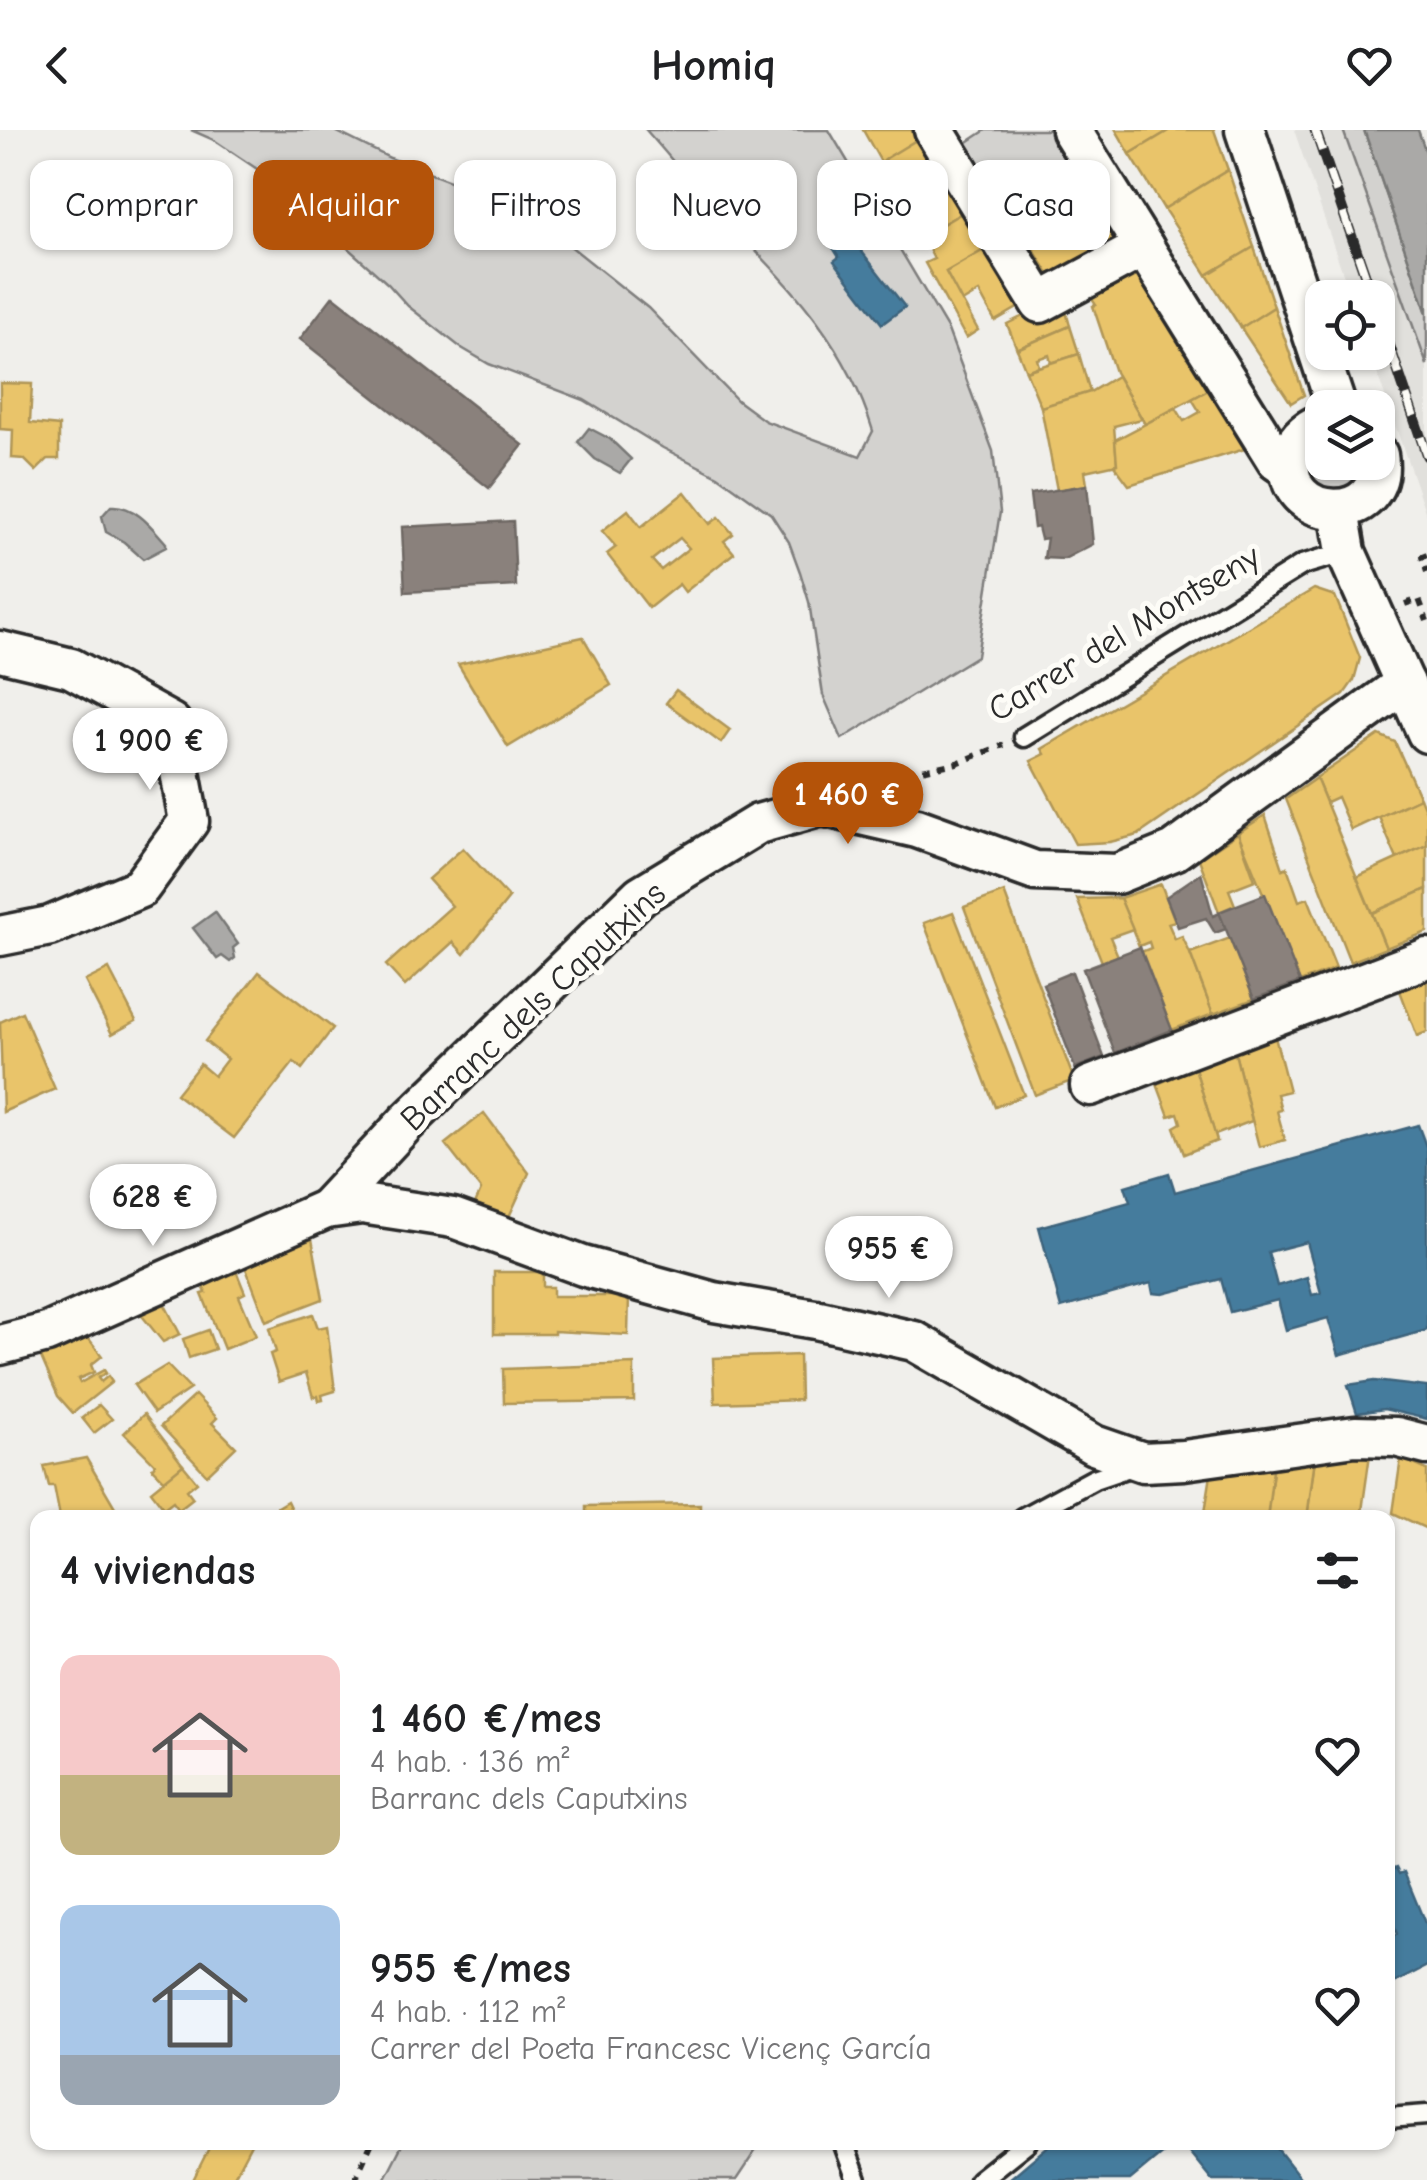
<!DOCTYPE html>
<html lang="es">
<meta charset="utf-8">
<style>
body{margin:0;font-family:"Comic Neue",sans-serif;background:#f2f2f2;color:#202124;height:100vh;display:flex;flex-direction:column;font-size:38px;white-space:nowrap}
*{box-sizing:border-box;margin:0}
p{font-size:32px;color:#757577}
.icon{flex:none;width:55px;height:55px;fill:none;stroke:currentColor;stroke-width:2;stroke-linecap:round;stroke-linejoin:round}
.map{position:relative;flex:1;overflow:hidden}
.panel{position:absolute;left:30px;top:1380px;width:1365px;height:640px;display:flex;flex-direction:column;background:#fff;border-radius:20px;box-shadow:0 2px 8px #0004}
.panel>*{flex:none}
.banner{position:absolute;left:30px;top:30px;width:1368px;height:90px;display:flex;gap:20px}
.buttons{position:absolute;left:1305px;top:150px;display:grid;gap:20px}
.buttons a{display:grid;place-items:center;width:90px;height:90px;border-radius:20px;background:#fff;box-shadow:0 2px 8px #0004;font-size:50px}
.price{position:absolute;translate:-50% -85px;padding:0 22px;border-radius:35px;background:#fff;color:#222;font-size:32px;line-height:65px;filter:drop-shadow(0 2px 5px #0008)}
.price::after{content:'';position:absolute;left:50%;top:60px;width:30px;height:22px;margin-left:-15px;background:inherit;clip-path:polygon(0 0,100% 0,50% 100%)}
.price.active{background:#b45309;color:#fff}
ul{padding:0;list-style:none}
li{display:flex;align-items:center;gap:30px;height:250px;padding:0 30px}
li span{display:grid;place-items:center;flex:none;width:280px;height:200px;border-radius:20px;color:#555}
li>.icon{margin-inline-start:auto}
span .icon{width:120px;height:120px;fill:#fffc;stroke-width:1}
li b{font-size:42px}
h2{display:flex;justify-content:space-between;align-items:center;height:120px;padding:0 30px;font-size:42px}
.tag{padding:0 35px;border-radius:20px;background:#fff;box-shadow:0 2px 8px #0004;font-size:35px;line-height:90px}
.tag.active{background:#b45309;color:#fff}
header{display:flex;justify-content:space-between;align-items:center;height:130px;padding:0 30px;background:#fff;font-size:45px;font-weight:800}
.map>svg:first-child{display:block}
</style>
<header><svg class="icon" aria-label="back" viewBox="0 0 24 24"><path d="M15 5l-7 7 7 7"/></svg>Homiq<svg class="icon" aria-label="heart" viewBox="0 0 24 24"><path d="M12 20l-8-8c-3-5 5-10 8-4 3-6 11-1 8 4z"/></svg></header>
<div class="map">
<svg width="1427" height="2050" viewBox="0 0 1427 2050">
<rect width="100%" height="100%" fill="#f0efeb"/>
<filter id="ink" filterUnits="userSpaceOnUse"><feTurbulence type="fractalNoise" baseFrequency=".01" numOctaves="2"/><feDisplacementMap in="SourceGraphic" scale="20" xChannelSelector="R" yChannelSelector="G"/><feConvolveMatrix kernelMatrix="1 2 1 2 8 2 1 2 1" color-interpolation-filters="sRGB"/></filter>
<g filter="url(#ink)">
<polygon fill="#e1e0dc" points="1294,0 1343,0 1427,235 1427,387 1370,223 1378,222 1378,168 1351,167"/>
<g fill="#d3d2cf" stroke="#7f7e7d" stroke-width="2.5">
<path d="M 191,0 L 333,0 L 390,28 L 499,70 L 549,99 L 648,178 L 738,271 L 765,291 L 860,326 L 873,301 C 848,218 794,158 734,99 C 703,68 675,33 646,0 L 829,0 L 948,200 L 993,321 L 1000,382 L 977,526 L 842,609 L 823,565 L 809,472 L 800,442 L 789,412 L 771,384 L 718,346 L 663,318 L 584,270 L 489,234 L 460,217 L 408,176 L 388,154 L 266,45 L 214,10 Z"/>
<polygon points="986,0 1054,0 1072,28 1003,71 966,13"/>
<polygon points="1343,0 1364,0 1427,183 1427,235"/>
<polygon points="1322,303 1322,332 1368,333 1357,361 1315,364 1302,323"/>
<polygon points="750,2012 756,2020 736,2050 384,2050 403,2013"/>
</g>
<g fill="#aaa9a7" stroke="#777775" stroke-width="2.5">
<polygon points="1364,0 1418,0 1427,25 1427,183"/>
<polygon points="589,298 610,309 631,329 620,343 595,329 578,312"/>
<path d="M 111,376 C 134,374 152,397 166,413 L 166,417 L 143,429 L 124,412 L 106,402 L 102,386 Z"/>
<polygon points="215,782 238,814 233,818 235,828 230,832 222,826 217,829 193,798"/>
</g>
<g fill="#e9c46a" stroke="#b09657" stroke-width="2.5" fill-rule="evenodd">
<polygon points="863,0 913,0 918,9 881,32"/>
<polygon points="1116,0 1170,0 1130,24"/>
<polygon points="1170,0 1214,0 1228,40 1164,79 1130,24"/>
<polygon points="918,9 940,46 905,66 885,29"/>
<polygon points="1228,40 1254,117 1207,145 1164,79"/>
<polygon points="1079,42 1101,76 1033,119 1010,83"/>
<polygon points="940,46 962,83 912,111 892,74"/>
<polygon points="1101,76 1123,113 1056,155 1033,119"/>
<polygon points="962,83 984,120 946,142 978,200 966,208 925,133 934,129 922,106"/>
<polygon points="1254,117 1274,177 1241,198 1207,145"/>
<polygon points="984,120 1019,177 995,191 979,162 962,172 946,142"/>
<polygon points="1137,136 1214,257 1145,294 1115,242 1093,176 1096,175 1089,165"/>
<polygon points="1062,167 1070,196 1017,219 1007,194"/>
<polygon points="1274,177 1304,265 1291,273 1241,198"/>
<polygon points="1070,196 1079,224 1051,233 1049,225 1037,229 1039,236 1026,241 1017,219"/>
<polygon points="1079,224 1090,262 1041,277 1026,241"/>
<polygon points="1117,246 1142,289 1114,296 1117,334 1085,341 1087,355 1057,360 1041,277 1090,262"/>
<polygon points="0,253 32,254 30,293 59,296 59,329 48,329 36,341 24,329 12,328 13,300 0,299"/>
<polygon points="1214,257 1251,317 1129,355 1114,335 1117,334 1115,310 1176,278 1184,291 1200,282 1192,269"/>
<path d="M 685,362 L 710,394 L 719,387 L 733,404 L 724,411 L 734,423 L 685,462 L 679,454 L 649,478 L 607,424 L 616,417 L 602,401 L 628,380 L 641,397 ZM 680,408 L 689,418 L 661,440 L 652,430 Z"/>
<polygon points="1314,459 1335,466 1360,528 1354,550 1344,564 1138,705 1110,712 1075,714 1031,631 1045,624 1042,619"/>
<polygon points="583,507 611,555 508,617 458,534"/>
<polygon points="676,560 730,600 721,613 666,573"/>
<polygon points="1379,605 1395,612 1420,668 1351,700 1337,667 1326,672 1316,648"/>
<polygon points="1316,648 1386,818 1350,832 1286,669"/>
<polygon points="1420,668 1427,684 1427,715 1397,729 1379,687"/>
<polygon points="1265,685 1283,739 1287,737 1299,771 1308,768 1336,838 1300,852 1238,703"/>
<polygon points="1238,703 1255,750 1229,760 1235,775 1219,782 1199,729"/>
<polygon points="1427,715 1427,759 1372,783 1357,747"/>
<polygon points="463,718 509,768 464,824 453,812 405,856 386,835 452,776 428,749"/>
<polygon points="1161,754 1175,791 1168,793 1175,809 1182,806 1190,823 1213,884 1172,900 1141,822 1151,818 1149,812 1139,816 1120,768"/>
<polygon points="1427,759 1427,802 1386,818 1372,783"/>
<polygon points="1004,762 1074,950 1035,965 964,777"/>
<polygon points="1120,768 1133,799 1110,807 1118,826 1102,832 1077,769"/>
<polygon points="953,782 1024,965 995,977 924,793"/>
<polygon points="1230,808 1254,869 1213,884 1190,823"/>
<polygon points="109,839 136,891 112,904 85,851"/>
<polygon points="259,842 333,898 302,939 294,932 234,1008 176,964 200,934 214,946 227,929 205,911"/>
<polygon points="1427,847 1427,902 1417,906 1399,858"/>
<polygon points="22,882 55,959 3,982 0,892"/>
<polygon points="1275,907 1289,961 1277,964 1281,980 1277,981 1285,1010 1259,1017 1235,923"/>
<polygon points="1235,923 1252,991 1215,1005 1195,938"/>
<polygon points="1195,938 1217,1011 1184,1024 1174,997 1181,993 1178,983 1169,986 1157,954"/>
<polygon points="484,983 529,1043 508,1089 474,1076 481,1060 445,1014"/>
<polygon points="312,1109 323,1169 266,1191 245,1136"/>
<polygon points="235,1138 245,1163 239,1166 256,1206 224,1219 202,1164 206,1163 202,1153"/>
<polygon points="494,1142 543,1142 543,1157 553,1157 553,1166 629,1166 628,1205 554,1201 554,1204 494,1204"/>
<polygon points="163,1171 180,1204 163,1212 139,1182"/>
<polygon points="313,1184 318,1198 327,1196 335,1261 322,1265 323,1270 319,1271 318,1266 313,1267 306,1243 279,1252 270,1224 276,1222 269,1198"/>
<polygon points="208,1200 215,1219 189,1228 183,1209"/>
<polygon points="86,1205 102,1226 91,1235 94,1242 78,1249 80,1253 104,1240 106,1243 98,1248 101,1252 108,1246 112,1252 73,1283 58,1266 41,1227"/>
<polygon points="799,1225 800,1270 715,1273 713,1228"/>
<polygon points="634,1234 634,1271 504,1273 503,1239"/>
<polygon points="167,1235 190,1259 154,1283 134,1255"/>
<polygon points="195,1265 217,1288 212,1293 236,1317 207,1345 161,1296"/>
<polygon points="99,1275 112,1289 94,1303 82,1288"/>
<polygon points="144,1284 183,1335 165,1351 152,1338 155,1334 124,1303"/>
<polygon points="1370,1324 1361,1388 1307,1388 1315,1328"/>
<polygon points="86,1328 119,1384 94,1387 94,1381 60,1387 54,1356 49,1356 44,1336"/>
<polygon points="1315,1328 1307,1388 1267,1388 1274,1332"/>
<polygon points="1401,1328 1427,1340 1427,1399 1393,1383"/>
<polygon points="1274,1332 1267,1388 1204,1388 1212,1339"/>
<polygon points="183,1335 197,1352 187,1360 193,1368 179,1379 173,1371 164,1378 151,1361"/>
<polygon points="287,1371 295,1388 259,1388"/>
<polygon points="700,1374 700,1388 586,1388 586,1376"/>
<polygon points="212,2012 252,2012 232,2050 193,2050"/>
</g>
<g fill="#457b9d" stroke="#3d637b" stroke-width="2.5" fill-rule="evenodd">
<polygon points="848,104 905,177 882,194 834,131 839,127 832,116"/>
<path d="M 1418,995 L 1427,1019 L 1427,1200 L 1339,1225 L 1328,1188 L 1286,1200 L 1278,1170 L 1230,1182 L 1221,1149 L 1163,1164 L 1153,1163 L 1151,1153 L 1061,1178 L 1039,1097 L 1130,1072 L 1125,1056 L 1169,1043 L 1175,1062 ZM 1307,1112 L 1321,1163 L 1312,1165 L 1307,1147 L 1277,1156 L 1268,1122 Z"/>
<polygon points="1374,1251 1427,1257 1427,1289 1384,1279 1357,1283 1348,1255"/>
<polygon points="1396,1738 1399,1744 1404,1742 1427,1798 1427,1836 1388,1856 1388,1810 1397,1804 1388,1781 1388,1741"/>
<polygon points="1053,2012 1176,2012 1130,2050 1008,2050"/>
<polygon points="1181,2012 1272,2012 1302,2050 1212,2050"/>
</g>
<g fill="#8a817c" stroke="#6e6764" stroke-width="2.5">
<polygon points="333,166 523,315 489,358 300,209"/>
<polygon points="1087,355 1093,414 1064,429 1044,428 1047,408 1041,409 1038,397 1034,398 1030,364"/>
<polygon points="513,391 516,456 405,462 402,397"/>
<polygon points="1201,743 1213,786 1220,783 1226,799 1215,803 1206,788 1178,797 1166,767"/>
<polygon points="1265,764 1300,852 1254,869 1219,782"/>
<polygon points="1140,817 1172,900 1115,923 1083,839"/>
<polygon points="1072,842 1104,927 1075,938 1043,854"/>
</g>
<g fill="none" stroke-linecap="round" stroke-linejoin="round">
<g stroke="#2b2b2b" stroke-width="25">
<g id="lane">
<polyline points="1024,607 1302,435 1346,422"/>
<polyline points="1022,1388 1094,1349 1135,1335"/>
<polyline points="1388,1988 1427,1985"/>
<polyline points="843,2012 857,2050"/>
<polyline points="979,2050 1027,2012"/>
</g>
</g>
<g stroke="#2b2b2b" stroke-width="45">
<g id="street">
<polyline points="934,0 1040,173 1144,117"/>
<polyline points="1071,0 1277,331 1290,340"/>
<polyline points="1245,0 1337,278"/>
<path d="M 1322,293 C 1307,299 1295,309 1291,326 C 1277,394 1390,399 1378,325"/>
<polyline points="1339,380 1346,422 1427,603"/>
<polyline points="0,521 71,538 171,593 189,691 140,758 50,796 0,806"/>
<polyline points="1090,956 1427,828"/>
<polyline points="326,1079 406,993 641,765 758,694 822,676 917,698 1035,741 1117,744 1174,721 1405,553"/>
<polyline points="0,1215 47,1203 326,1079 362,1074 453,1088 583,1136 714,1172 815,1189 914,1211 1094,1315 1143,1332 1184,1330 1355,1306 1396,1307 1427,1315"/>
</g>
</g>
<g stroke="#2b2b2b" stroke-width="6" stroke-dasharray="8 8" stroke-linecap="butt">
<polyline points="1427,425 1422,427 1427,442"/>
<polyline points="1405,474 1419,469 1427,491"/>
<polyline points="876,649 957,633 1004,615"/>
<polyline points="355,2050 372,2012"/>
</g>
<use href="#lane" stroke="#fdfcf7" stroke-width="18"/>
<use href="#street" stroke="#fdfcf7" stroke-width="38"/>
<g stroke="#2b2b2b" stroke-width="11">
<g id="rail">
<polyline points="1315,0 1373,168"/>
<polyline points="1378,182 1427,326"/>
</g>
</g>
<use href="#rail" stroke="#fdfcf7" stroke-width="8" stroke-dasharray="22" stroke-linecap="butt"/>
</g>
</g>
<g text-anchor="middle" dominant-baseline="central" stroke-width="10" stroke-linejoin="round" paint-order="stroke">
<g font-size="35" fill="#2b2b2b" stroke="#fdfcf7">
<text transform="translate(1124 503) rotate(-31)">Carrer del Montseny</text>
<text transform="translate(533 876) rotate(-43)">Barranc dels Caputxins</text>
</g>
</g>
</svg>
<div class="buttons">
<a><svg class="icon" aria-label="locate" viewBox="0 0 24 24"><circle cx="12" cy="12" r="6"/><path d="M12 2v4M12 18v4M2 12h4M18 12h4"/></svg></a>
<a><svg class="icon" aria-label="layers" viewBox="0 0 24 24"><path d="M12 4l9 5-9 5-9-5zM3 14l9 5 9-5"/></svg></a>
</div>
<b class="price" style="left:150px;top:663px">1 900 €</b>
<b class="price active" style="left:848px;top:717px">1 460 €</b>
<b class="price" style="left:153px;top:1119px">628 €</b>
<b class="price" style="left:889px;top:1171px">955 €</b>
<div class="banner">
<a class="tag">Comprar</a>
<a class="tag active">Alquilar</a>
<a class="tag">Filtros</a>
<a class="tag">Nuevo</a>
<a class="tag">Piso</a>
<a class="tag">Casa</a>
</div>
<section class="panel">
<h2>4 viviendas<svg class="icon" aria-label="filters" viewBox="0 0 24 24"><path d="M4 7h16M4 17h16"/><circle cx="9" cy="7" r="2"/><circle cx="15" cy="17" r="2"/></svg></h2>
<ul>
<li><span style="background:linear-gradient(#f6c9c9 60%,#c2b280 0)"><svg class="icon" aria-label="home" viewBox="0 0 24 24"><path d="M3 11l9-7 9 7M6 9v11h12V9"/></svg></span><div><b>1 460 €/mes</b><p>4 hab. · 136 m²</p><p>Barranc dels Caputxins</p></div><svg class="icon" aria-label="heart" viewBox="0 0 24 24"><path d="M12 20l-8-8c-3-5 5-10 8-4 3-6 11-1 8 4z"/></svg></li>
<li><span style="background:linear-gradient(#a9c7e8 75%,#9aa5b1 0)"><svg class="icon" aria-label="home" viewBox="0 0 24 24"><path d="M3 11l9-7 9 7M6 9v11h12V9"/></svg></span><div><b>955 €/mes</b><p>4 hab. · 112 m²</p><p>Carrer del Poeta Francesc Vicenç García</p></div><svg class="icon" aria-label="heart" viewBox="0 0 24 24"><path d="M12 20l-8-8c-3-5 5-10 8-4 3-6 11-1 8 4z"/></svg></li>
</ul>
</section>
</div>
